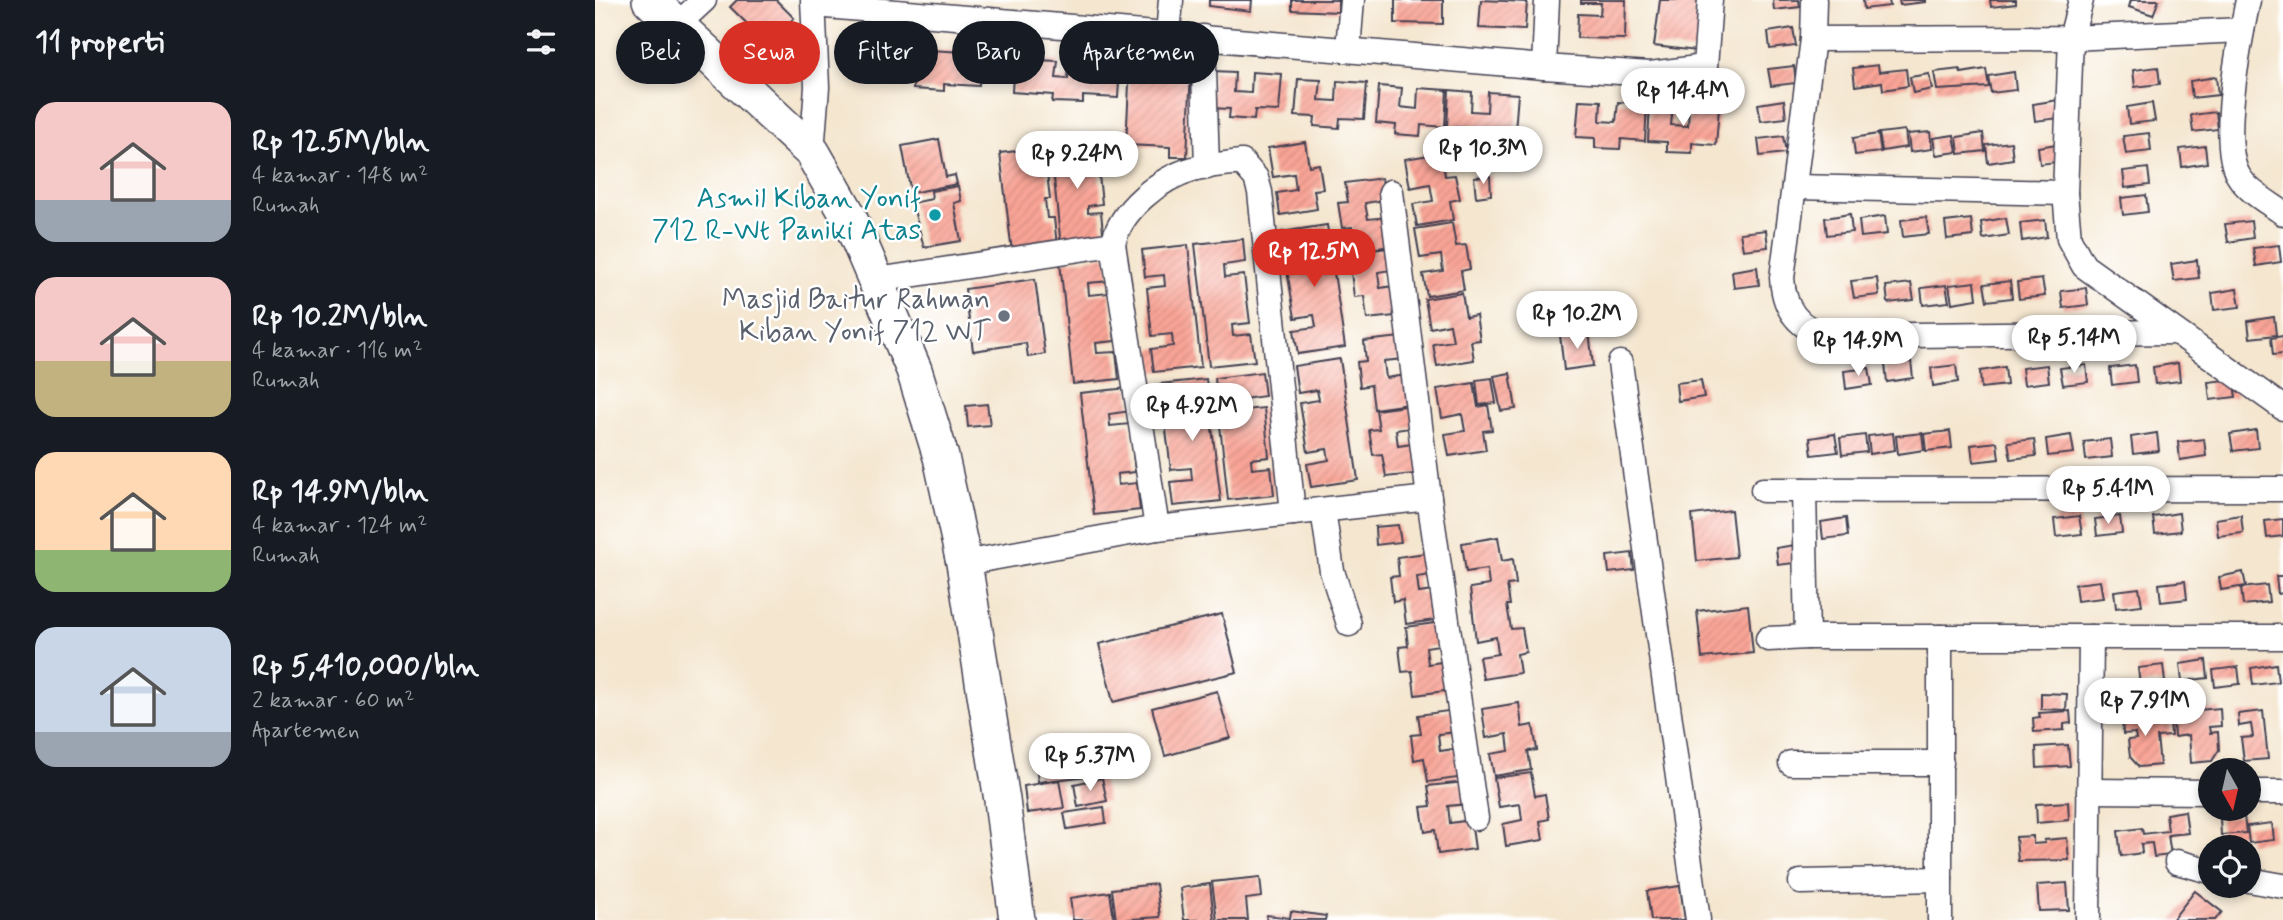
<!DOCTYPE html>
<html lang="id">
<meta charset="utf-8">
<style>
body{margin:0;font-family:Mynerve,sans-serif;background:#242831;color:#f1f3f6;height:100vh;display:flex;flex-direction:column;font-size:26px;white-space:nowrap}
*{box-sizing:border-box;margin:0}
p{font-size:23px;color:#9ea1a6}
.icon{flex:none;width:38px;height:38px;fill:none;stroke:currentColor;stroke-width:2;stroke-linecap:round;stroke-linejoin:round}
.map{position:relative;flex:1;overflow:hidden}
.drawer{display:flex;flex-direction:column;background:#171b24;width:595px}
.drawer>*{flex:none}
.guide{position:absolute;left:21px;top:21px;width:665px;height:63px;display:flex;gap:14px}
.needle{width:46px;rotate:172deg}
.buttons{position:absolute;left:1603px;top:758px;display:grid;gap:14px}
.buttons a{display:grid;place-items:center;width:63px;height:63px;border-radius:50%;background:#171b24;box-shadow:0 4px 10px #0003;font-size:35px}
.price{position:absolute;translate:-50% -60px;padding:0 16px;border-radius:24px;background:#fff;color:#222;font-size:23px;line-height:46px;filter:drop-shadow(0 2px 4px #0008)}
.price::after{content:'';position:absolute;left:50%;top:42px;width:21px;height:16px;margin-left:-10px;background:inherit;clip-path:polygon(0 0,100% 0,50% 100%)}
.price.active{background:#d93025;color:#fff}
ul{padding:0;list-style:none}
li{display:flex;align-items:center;gap:21px;height:175px;padding:0 35px}
li span{display:grid;place-items:center;flex:none;width:196px;height:140px;border-radius:21px;color:#555}
li>.icon{margin-inline-start:auto}
span .icon{width:84px;height:84px;fill:#fffc;stroke-width:1}
li b{font-size:30px}
h2{display:flex;justify-content:space-between;align-items:center;height:84px;padding:0 35px;font-size:30px}
.tag{padding:0 24px;border-radius:32px;background:#171b24;box-shadow:0 4px 10px #0003;font-size:24px;line-height:63px}
.tag.active{background:#d93025;color:#fff}
main{display:flex;flex:1;min-height:0}
.map>svg:first-child{display:block}
</style>
<main>
<section class="drawer">
<h2>11 properti<svg class="icon" aria-label="filters" viewBox="0 0 24 24"><path d="M4 7h16M4 17h16"/><circle cx="9" cy="7" r="2"/><circle cx="15" cy="17" r="2"/></svg></h2>
<ul>
<li><span style="background:linear-gradient(#f6c9c9 70%,#9aa5b1 0)"><svg class="icon" aria-label="home" viewBox="0 0 24 24"><path d="M3 11l9-7 9 7M6 9v11h12V9"/></svg></span><div><b>Rp 12.5M/bln</b><p>4 kamar · 148 m²</p><p>Rumah</p></div></li>
<li><span style="background:linear-gradient(#f6c9c9 60%,#c2b280 0)"><svg class="icon" aria-label="home" viewBox="0 0 24 24"><path d="M3 11l9-7 9 7M6 9v11h12V9"/></svg></span><div><b>Rp 10.2M/bln</b><p>4 kamar · 116 m²</p><p>Rumah</p></div></li>
<li><span style="background:linear-gradient(#ffd9b3 70%,#8fb573 0)"><svg class="icon" aria-label="home" viewBox="0 0 24 24"><path d="M3 11l9-7 9 7M6 9v11h12V9"/></svg></span><div><b>Rp 14.9M/bln</b><p>4 kamar · 124 m²</p><p>Rumah</p></div></li>
<li><span style="background:linear-gradient(#c9d6e8 75%,#9aa5b1 0)"><svg class="icon" aria-label="home" viewBox="0 0 24 24"><path d="M3 11l9-7 9 7M6 9v11h12V9"/></svg></span><div><b>Rp 5,410,000/bln</b><p>2 kamar · 60 m²</p><p>Apartemen</p></div></li>
</ul>
</section>
<div class="map">
<svg width="1688" height="920" viewBox="0 0 1688 920">
<defs>
<pattern id="building-hatch" width="6" height="6" patternUnits="userSpaceOnUse" patternTransform="scale(1.75)"><rect width="6" height="6" fill="#f9a496"/><path d="M-1 1l2-2M0 6l6-6M5 7l2-2" fill="none" stroke="#d58d82"/></pattern>
</defs>
<rect width="100%" height="100%" fill="#fff"/>
<filter id="ink" filterUnits="userSpaceOnUse"><feTurbulence type="fractalNoise" baseFrequency=".0143" numOctaves="2"/><feDisplacementMap in="SourceGraphic" scale="14" xChannelSelector="R" yChannelSelector="G"/><feConvolveMatrix kernelMatrix="1 2 1 2 8 2 1 2 1" color-interpolation-filters="sRGB"/></filter>
<filter id="wash" filterUnits="userSpaceOnUse"><feTurbulence type="fractalNoise" baseFrequency=".00686" numOctaves="4" result="noise"/><feDisplacementMap in="SourceGraphic" scale="28" xChannelSelector="R" yChannelSelector="G"/><feGaussianBlur stdDeviation="1.57" result="paint"/><feColorMatrix in="noise" values="0 0 0 0 0 0 0 0 0 0 0 0 0 0 0 0 0 1.4 0 .05"/><feComposite in="paint" operator="in"/></filter>
<g filter="url(#wash)">
<rect width="100%" height="100%" fill="#f4e6cf"/>
<g id="blocks">
<g fill="url(#building-hatch)">
<polygon points="142,0 181,0 199,18 173,44 135,7"/>
<polygon points="614,0 657,0 656,11 614,6"/>
<polygon points="697,0 743,0 743,12 697,10"/>
<polygon points="800,0 848,0 848,24 800,23"/>
<polygon points="886,0 932,2 930,30 884,28"/>
<polygon points="986,0 1031,0 1030,39 982,38 983,14 1005,15 1006,3 986,3"/>
<polygon points="1065,0 1108,0 1102,51 1059,46"/>
<polygon points="1178,0 1204,0 1205,7 1179,10"/>
<polygon points="1268,0 1294,0 1295,6 1269,9"/>
<polygon points="1304,0 1330,0 1330,2 1305,5"/>
<polygon points="1395,0 1421,0 1421,4 1396,7"/>
<polygon points="1536,0 1564,0 1558,15 1534,7"/>
<polygon points="1198,28 1201,46 1175,49 1173,32"/>
<polygon points="536,44 597,47 592,157 575,157 575,147 531,145"/>
<polygon points="280,46 324,49 322,66 334,66 335,50 386,53 384,86 349,84 349,91 318,89 319,82 278,80"/>
<polygon points="419,59 463,61 461,78 473,79 474,62 525,65 523,98 488,96 488,103 457,102 458,95 417,92"/>
<polygon points="1283,65 1284,72 1311,69 1313,86 1288,90 1287,82 1260,86 1258,68"/>
<polygon points="1199,66 1201,83 1176,86 1173,69"/>
<polygon points="1563,67 1565,84 1540,87 1538,70"/>
<polygon points="1365,69 1366,73 1391,69 1394,87 1342,90 1339,72"/>
<polygon points="618,71 640,72 639,92 656,93 657,72 687,74 684,111 660,110 659,120 634,118 635,109 615,108"/>
<polygon points="1419,72 1421,90 1396,93 1393,76"/>
<polygon points="1334,74 1337,89 1318,93 1315,77"/>
<polygon points="1621,77 1623,95 1597,98 1595,81"/>
<polygon points="703,79 726,80 724,100 741,101 742,81 772,83 769,119 745,118 744,128 719,126 720,117 700,116"/>
<polygon points="784,86 807,88 805,107 822,109 823,88 852,90 850,127 826,125 825,136 800,134 801,125 781,123"/>
<polygon points="854,90 877,92 876,111 892,112 893,92 923,94 920,131 896,129 896,139 871,138 872,128 852,127"/>
<polygon points="984,100 1006,101 1005,121 1021,122 1023,102 1052,104 1050,141 1026,139 1025,149 1000,148 1000,138 981,137"/>
<polygon points="1189,100 1191,118 1166,121 1163,104"/>
<polygon points="1463,100 1465,118 1440,121 1438,104"/>
<polygon points="1557,103 1560,121 1534,124 1532,107"/>
<polygon points="1055,104 1078,105 1076,125 1093,126 1094,106 1124,108 1121,145 1097,143 1097,153 1072,152 1072,142 1053,141"/>
<polygon points="1621,112 1623,129 1598,132 1596,115"/>
<polygon points="1310,130 1312,147 1287,151 1284,133"/>
<polygon points="1335,132 1337,149 1315,152 1313,134"/>
<polygon points="1388,133 1390,151 1364,154 1362,137"/>
<polygon points="1554,133 1556,151 1531,154 1528,136"/>
<polygon points="496,134 498,148 479,151 479,158 502,156 507,204 493,206 493,213 506,212 509,242 466,247 455,139"/>
<polygon points="1283,134 1286,152 1260,155 1258,138"/>
<polygon points="1359,135 1362,152 1341,155 1338,138"/>
<polygon points="1188,136 1191,153 1165,156 1163,139"/>
<polygon points="344,139 351,177 360,175 362,184 316,193 307,146"/>
<polygon points="710,142 714,166 724,164 728,189 719,190 722,209 685,215 682,193 701,190 699,174 678,177 673,148"/>
<polygon points="1416,142 1418,159 1393,163 1391,145"/>
<polygon points="1468,143 1470,161 1445,164 1443,147"/>
<polygon points="1610,146 1612,163 1587,167 1585,149"/>
<polygon points="449,148 455,199 450,199 452,218 459,218 462,246 417,252 405,153"/>
<polygon points="847,153 850,176 860,175 865,199 855,201 858,220 822,226 818,204 838,201 835,184 815,188 810,159"/>
<polygon points="1553,168 1555,185 1530,188 1528,171"/>
<polygon points="895,176 896,195 881,197 879,177"/>
<polygon points="787,178 790,200 770,203 773,219 793,217 797,246 760,251 757,227 747,228 743,203 753,202 750,183"/>
<polygon points="363,186 366,201 359,203 366,241 329,247 317,203 337,199 336,191"/>
<polygon points="1551,195 1553,212 1528,215 1526,198"/>
<polygon points="1255,214 1257,232 1232,235 1230,218"/>
<polygon points="1290,216 1292,234 1266,237 1264,220"/>
<polygon points="1331,217 1334,234 1308,237 1306,220"/>
<polygon points="1411,218 1414,235 1388,239 1386,222"/>
<polygon points="1376,219 1378,236 1352,239 1350,222"/>
<polygon points="1450,220 1452,237 1427,241 1425,223"/>
<polygon points="1656,221 1658,238 1633,242 1630,224"/>
<polygon points="857,223 861,246 871,245 875,269 866,271 869,290 832,296 828,274 848,271 846,255 825,258 820,229"/>
<polygon points="732,225 750,347 703,354 699,330 721,327 719,315 700,318 692,270 710,267 709,256 690,260 686,232"/>
<polygon points="1171,230 1173,247 1148,250 1145,233"/>
<polygon points="648,239 650,262 629,265 630,277 649,275 655,323 637,325 638,336 656,334 660,361 614,366 600,244"/>
<polygon points="593,245 606,367 559,372 556,349 578,346 577,334 557,336 552,288 570,286 569,275 550,277 547,250"/>
<polygon points="1684,245 1686,262 1661,266 1658,248"/>
<polygon points="800,247 802,269 783,272 785,288 805,285 809,315 772,319 769,296 759,297 756,272 765,271 762,252"/>
<polygon points="512,256 515,281 493,283 494,295 514,293 520,341 501,343 502,353 521,352 524,379 478,384 465,262"/>
<polygon points="1602,260 1604,278 1579,281 1576,264"/>
<polygon points="1162,267 1164,285 1139,288 1137,271"/>
<polygon points="1282,278 1284,295 1259,298 1256,281"/>
<polygon points="440,279 450,354 433,357 431,343 378,351 370,289"/>
<polygon points="1447,279 1450,296 1424,299 1422,282"/>
<polygon points="1415,281 1417,298 1392,301 1389,284"/>
<polygon points="1380,282 1382,299 1357,303 1354,285"/>
<polygon points="1316,283 1319,300 1293,303 1291,286"/>
<polygon points="1351,285 1354,302 1328,305 1326,288"/>
<polygon points="1491,288 1493,305 1468,308 1466,291"/>
<polygon points="1642,289 1645,307 1619,310 1617,293"/>
<polygon points="867,293 871,317 881,315 885,340 876,341 879,360 842,366 838,344 858,341 855,324 835,328 830,299"/>
<polygon points="1679,317 1681,335 1655,338 1653,321"/>
<polygon points="994,331 998,366 969,370 965,335"/>
<polygon points="1688,336 1688,354 1678,355 1676,338"/>
<polygon points="806,337 809,359 789,361 791,378 812,375 815,404 779,409 776,385 765,387 762,362 771,361 769,341"/>
<polygon points="745,359 763,480 716,487 712,464 734,460 732,449 713,452 705,403 724,400 722,390 703,393 699,366"/>
<polygon points="1316,361 1318,378 1292,382 1290,364"/>
<polygon points="1583,363 1585,381 1560,384 1558,367"/>
<polygon points="1361,365 1363,382 1338,386 1336,368"/>
<polygon points="1452,365 1454,382 1429,385 1427,368"/>
<polygon points="1491,365 1493,382 1468,385 1465,368"/>
<polygon points="1540,365 1542,382 1517,385 1515,368"/>
<polygon points="1410,367 1412,385 1386,388 1385,371"/>
<polygon points="1274,368 1277,385 1251,389 1249,371"/>
<polygon points="667,372 670,396 648,399 649,410 669,408 674,457 656,459 657,469 676,467 679,495 633,500 620,378"/>
<polygon points="915,373 921,409 906,411 899,376"/>
<polygon points="897,378 901,403 884,405 881,380"/>
<polygon points="611,379 626,501 578,506 575,482 597,480 596,468 576,470 570,422 589,419 587,409 569,411 565,384"/>
<polygon points="1638,379 1641,397 1615,400 1613,382"/>
<polygon points="1106,380 1109,397 1083,401 1081,383"/>
<polygon points="879,383 883,407 893,405 897,430 888,431 891,450 854,456 850,434 870,431 867,414 847,418 842,389"/>
<polygon points="533,388 536,411 514,414 515,426 535,424 540,472 522,474 523,485 542,483 545,510 499,515 485,393"/>
<polygon points="392,404 395,425 373,427 371,406"/>
<polygon points="818,405 821,427 801,430 803,446 824,443 828,473 791,477 787,454 778,455 774,430 784,429 781,410"/>
<polygon points="1661,430 1663,448 1638,451 1635,434"/>
<polygon points="1355,431 1357,448 1331,451 1329,434"/>
<polygon points="1298,433 1300,450 1275,454 1273,436"/>
<polygon points="1327,433 1329,450 1303,454 1301,436"/>
<polygon points="1562,433 1564,451 1538,454 1536,437"/>
<polygon points="1240,434 1243,452 1217,455 1215,438"/>
<polygon points="1270,435 1272,452 1247,455 1245,438"/>
<polygon points="1476,435 1479,453 1453,456 1451,439"/>
<polygon points="1439,439 1441,456 1416,459 1413,442"/>
<polygon points="1515,439 1517,457 1491,460 1489,442"/>
<polygon points="1609,439 1611,456 1585,460 1583,442"/>
<polygon points="1402,442 1404,459 1378,462 1376,445"/>
<polygon points="1136,510 1141,557 1102,561 1097,515"/>
<polygon points="1584,513 1586,531 1560,534 1558,517"/>
<polygon points="1646,515 1648,533 1623,536 1621,519"/>
<polygon points="1484,516 1487,534 1461,537 1459,519"/>
<polygon points="1525,516 1527,533 1502,536 1500,519"/>
<polygon points="1251,518 1253,536 1228,539 1226,522"/>
<polygon points="1688,519 1688,536 1672,538 1670,521"/>
<polygon points="803,525 806,542 781,545 780,527"/>
<polygon points="903,537 907,561 918,559 921,584 912,585 915,605 912,605 916,629 927,628 931,652 922,654 925,673 888,679 884,657 903,654 901,637 881,641 875,588 894,585 892,569 871,572 867,543"/>
<polygon points="1206,544 1208,562 1183,565 1181,548"/>
<polygon points="838,552 841,574 822,577 824,593 844,590 848,619 811,624 808,600 798,602 795,577 804,576 802,557"/>
<polygon points="1037,553 1039,570 1014,573 1012,556"/>
<polygon points="1648,572 1651,586 1626,590 1624,577"/>
<polygon points="1681,576 1688,576 1688,593 1683,594"/>
<polygon points="1505,581 1508,598 1482,601 1480,584"/>
<polygon points="1590,581 1592,599 1566,602 1564,584"/>
<polygon points="1672,585 1674,602 1648,605 1646,588"/>
<polygon points="1544,588 1547,605 1521,608 1519,591"/>
<polygon points="1153,605 1158,653 1107,658 1102,611"/>
<polygon points="627,614 642,672 518,702 504,644"/>
<polygon points="847,622 850,644 831,647 833,664 853,661 857,690 820,695 817,671 807,672 804,647 813,646 811,627"/>
<polygon points="1611,660 1613,678 1587,681 1585,664"/>
<polygon points="1681,664 1683,682 1658,685 1656,668"/>
<polygon points="1568,665 1570,682 1545,685 1543,668"/>
<polygon points="1643,667 1645,684 1620,687 1618,670"/>
<polygon points="622,691 635,738 570,756 557,708"/>
<polygon points="1446,693 1472,694 1471,710 1446,709"/>
<polygon points="924,703 927,727 938,725 942,750 933,751 936,770 899,776 895,754 914,751 912,734 891,738 887,709"/>
<polygon points="1625,708 1626,726 1614,727 1615,733 1623,732 1624,750 1617,761 1596,763 1594,735 1579,737 1578,720 1594,718 1593,711"/>
<polygon points="860,710 863,732 843,734 845,751 866,748 870,777 833,782 829,758 819,760 816,735 826,734 823,715"/>
<polygon points="1475,711 1476,723 1469,724 1469,730 1439,732 1438,718 1445,717 1444,713"/>
<polygon points="1668,711 1673,759 1649,761 1646,738 1658,737 1656,724 1644,726 1643,714"/>
<polygon points="1558,713 1559,721 1575,719 1576,736 1562,737 1565,765 1544,767 1535,757 1533,740 1541,739 1540,733 1528,734 1527,716"/>
<polygon points="1473,745 1475,766 1442,768 1441,747"/>
<polygon points="498,747 502,775 443,782 440,754"/>
<polygon points="936,773 940,796 950,794 954,819 945,821 948,840 911,846 908,824 927,820 925,804 904,807 899,778"/>
<polygon points="507,778 512,801 483,807 479,784"/>
<polygon points="464,780 469,808 432,813 429,786"/>
<polygon points="870,782 873,804 853,806 855,823 876,820 880,849 843,854 840,830 830,832 826,807 836,806 833,786"/>
<polygon points="1473,802 1474,820 1442,823 1441,804"/>
<polygon points="509,807 511,823 472,829 469,813"/>
<polygon points="1590,811 1593,833 1573,835 1576,855 1559,857 1557,843 1546,844 1547,853 1526,856 1523,831 1547,828 1548,834 1573,831 1571,814"/>
<polygon points="1649,816 1651,833 1626,835 1625,818"/>
<polygon points="1677,823 1679,840 1654,843 1652,826"/>
<polygon points="1438,836 1438,844 1450,843 1449,840 1472,838 1474,860 1423,861 1421,837"/>
<polygon points="665,877 667,897 651,899 653,920 622,920 617,882"/>
<polygon points="1472,883 1474,910 1444,911 1442,885"/>
<polygon points="561,884 565,917 521,920 517,889"/>
<polygon points="615,884 619,920 589,920 585,888"/>
<polygon points="1085,886 1090,920 1056,920 1052,891"/>
<polygon points="1600,891 1627,912 1620,920 1577,920"/>
<polygon points="515,892 519,920 478,920 475,898"/>
<polygon points="696,911 731,916 730,920 671,920 672,915 695,918"/>
</g>
</g>
</g>
<g filter="url(#ink)">
<use href="#blocks" fill-opacity="0" stroke="#423f51" stroke-width="2"/>
<g fill="none" stroke-linecap="round" stroke-linejoin="round">
<g stroke="#423f51" stroke-width="27">
<g id="street">
<path d="M 1219,0 L 1218,39 L 1187,278 C 1189,309 1202,328 1233,336 L 1580,332"/>
<polyline points="1486,0 1476,38 1470,193 1474,239 1489,266 1688,408"/>
<path d="M 1653,0 C 1645,40 1624,141 1643,175 C 1653,192 1673,202 1688,213"/>
<polyline points="219,5 949,67 1055,74 1110,67 1115,0"/>
<polyline points="82,25 109,0"/>
<polyline points="573,34 576,0"/>
<polyline points="608,37 612,167"/>
<polyline points="1218,39 1476,38 1647,30"/>
<polyline points="753,49 757,0"/>
<polyline points="949,67 952,0"/>
<polyline points="217,152 222,87 218,0"/>
<polyline points="1199,187 1470,193"/>
<polyline points="796,192 834,498 881,818"/>
<polyline points="282,280 518,244"/>
<polyline points="1025,363 1103,920"/>
<polyline points="1168,490 1688,489"/>
<polyline points="1209,490 1212,637 1688,637"/>
<polyline points="728,510 737,571 754,624"/>
<path d="M 562,528 L 518,244 C 525,210 565,178 598,169 C 614,165 631,164 647,162 L 661,178 L 665,192 L 698,513"/>
<polyline points="369,563 562,528 834,498"/>
<polyline points="1345,637 1345,920"/>
<polyline points="1173,639 1212,637"/>
<polyline points="1196,763 1346,763"/>
<polyline points="1494,791 1615,792"/>
<polyline points="1654,792 1688,792"/>
<polyline points="1582,862 1615,871"/>
<polyline points="1654,880 1688,886"/>
<polyline points="1206,882 1345,879"/>
<polyline points="1493,918 1496,637"/>
</g>
</g>
<g stroke="#423f51" stroke-width="38">
<polyline id="secondary" points="55,0 217,152 253,215 319,370 346,457 369,563 407,800 422,920"/>
</g>
<use href="#street" stroke="#fff" stroke-width="24"/>
<use href="#secondary" stroke="#fff" stroke-width="35"/>
</g>
</g>
<circle fill="#0f9aa8" stroke="#fff" stroke-width="2.5" cx="340" cy="215" r="7"/>
<circle fill="#6b7280" stroke="#fff" stroke-width="2.5" cx="409" cy="316" r="7"/>
<g text-anchor="middle" dominant-baseline="central" stroke-width="5" stroke-linejoin="round" paint-order="stroke">
<g font-size="28" fill="#0d838f" stroke="#fff" text-anchor="end">
<text x="326" y="199">Asmil Kiban Yonif<tspan x="326" dy="32">712 R-Wt Paniki Atas</tspan></text>
</g>
<g font-size="28" fill="#5b616d" stroke="#fff" text-anchor="end">
<text x="395" y="300">Masjid Baitur Rahman<tspan x="395" dy="32">Kiban Yonif 712 WT</tspan></text>
</g>
</g>
</svg>
<div class="buttons">
<a><svg class="needle" viewBox="-14 -14 28 28"><path d="M0-13l5 13h-10z" fill="#e53935"/><path d="M0 13l5-13h-10z" fill="#9ea1a6"/></svg></a>
<a><svg class="icon" aria-label="locate" viewBox="0 0 24 24"><circle cx="12" cy="12" r="6"/><path d="M12 2v4M12 18v4M2 12h4M18 12h4"/></svg></a>
</div>
<b class="price" style="left:1088px;top:128px">Rp 14.4M</b>
<b class="price" style="left:888px;top:186px">Rp 10.3M</b>
<b class="price" style="left:482px;top:191px">Rp 9.24M</b>
<b class="price active" style="left:719px;top:289px">Rp 12.5M</b>
<b class="price" style="left:982px;top:351px">Rp 10.2M</b>
<b class="price" style="left:1479px;top:375px">Rp 5.14M</b>
<b class="price" style="left:1263px;top:378px">Rp 14.9M</b>
<b class="price" style="left:597px;top:443px">Rp 4.92M</b>
<b class="price" style="left:1513px;top:526px">Rp 5.41M</b>
<b class="price" style="left:1550px;top:738px">Rp 7.91M</b>
<b class="price" style="left:495px;top:793px">Rp 5.37M</b>
<div class="guide">
<a class="tag">Beli</a>
<a class="tag active">Sewa</a>
<a class="tag">Filter</a>
<a class="tag">Baru</a>
<a class="tag">Apartemen</a>
</div>
</div>
</main>
